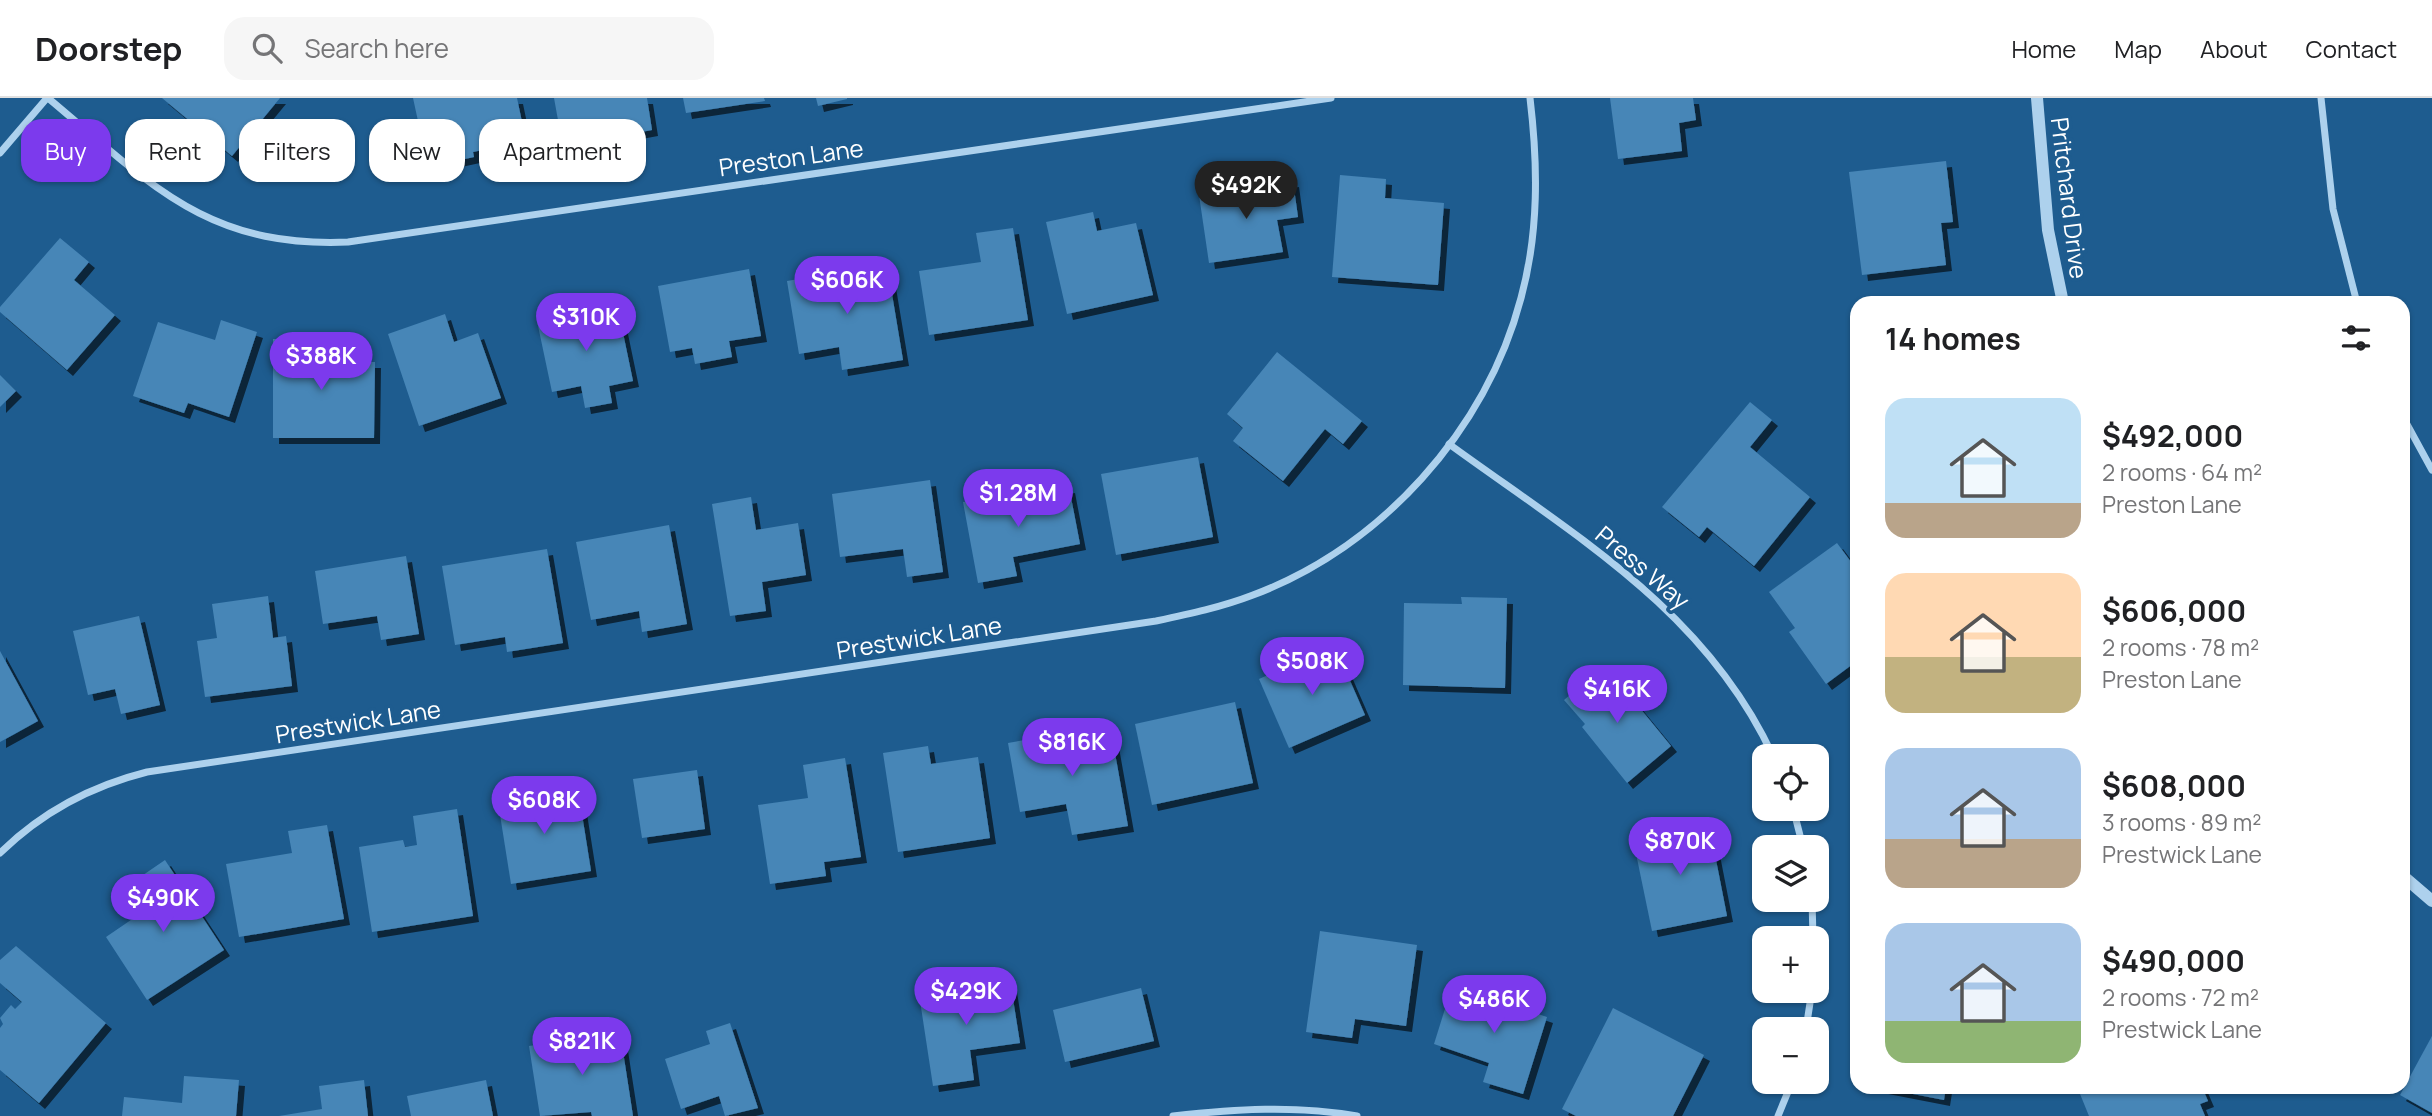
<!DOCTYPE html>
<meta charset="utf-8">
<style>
body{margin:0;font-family:Manrope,sans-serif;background:#f6f6f6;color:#202124;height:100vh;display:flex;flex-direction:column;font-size:26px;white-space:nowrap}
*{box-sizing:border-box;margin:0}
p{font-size:23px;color:#757577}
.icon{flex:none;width:38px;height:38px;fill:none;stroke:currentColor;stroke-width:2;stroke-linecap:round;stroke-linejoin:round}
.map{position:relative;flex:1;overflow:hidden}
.drawer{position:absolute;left:1850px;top:198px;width:560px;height:798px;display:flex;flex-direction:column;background:#fff;border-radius:21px;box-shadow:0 2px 5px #0004}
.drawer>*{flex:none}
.hud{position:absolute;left:21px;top:21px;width:665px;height:63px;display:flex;gap:14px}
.buttons{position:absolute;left:1752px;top:646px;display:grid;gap:14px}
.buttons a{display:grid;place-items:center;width:77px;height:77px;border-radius:14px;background:#fff;box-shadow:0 2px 5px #0004;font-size:35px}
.price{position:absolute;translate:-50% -60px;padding:0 16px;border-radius:24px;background:#7c3aed;color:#fff;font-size:23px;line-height:46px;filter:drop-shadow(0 2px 4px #0008)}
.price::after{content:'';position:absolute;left:50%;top:42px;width:21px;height:16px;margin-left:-10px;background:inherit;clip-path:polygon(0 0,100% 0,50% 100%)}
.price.active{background:#222;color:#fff}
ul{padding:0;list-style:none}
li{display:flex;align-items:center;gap:21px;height:175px;padding:0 35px}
li span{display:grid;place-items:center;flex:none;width:196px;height:140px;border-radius:21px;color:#555}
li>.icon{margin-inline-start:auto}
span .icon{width:84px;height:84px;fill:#fffc;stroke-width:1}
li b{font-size:30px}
h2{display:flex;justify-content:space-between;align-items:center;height:84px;padding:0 35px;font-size:30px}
.pill{padding:0 24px;border-radius:21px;background:#fff;box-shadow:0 2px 5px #0004;font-size:24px;line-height:63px}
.pill.active{background:#7c3aed;color:#fff}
header{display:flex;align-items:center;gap:42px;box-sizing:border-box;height:98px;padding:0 35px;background:#fff;border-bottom:2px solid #e0e0e0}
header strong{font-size:33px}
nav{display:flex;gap:38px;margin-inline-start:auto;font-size:24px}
.search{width:490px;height:63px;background:#f6f6f6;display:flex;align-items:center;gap:18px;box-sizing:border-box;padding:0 24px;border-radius:21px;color:#757577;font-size:26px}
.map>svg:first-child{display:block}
</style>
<header>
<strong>Doorstep</strong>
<div class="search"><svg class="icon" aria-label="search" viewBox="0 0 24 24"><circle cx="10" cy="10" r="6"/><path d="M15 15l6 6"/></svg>Search here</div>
<nav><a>Home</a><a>Map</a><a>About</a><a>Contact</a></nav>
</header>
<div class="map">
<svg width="2432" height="1018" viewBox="0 0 2432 1018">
<defs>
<filter id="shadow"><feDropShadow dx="6" dy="6" stdDeviation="0" flood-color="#0009"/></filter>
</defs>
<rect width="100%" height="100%" fill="#1e5c8f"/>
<g fill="#4786b7" filter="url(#shadow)">
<polygon points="162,0 280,0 232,58"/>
<polygon points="413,0 517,0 526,43 473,54 474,59 428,69"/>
<polygon points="554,0 647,0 652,32 603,41 600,26 560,33"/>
<polygon points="683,0 764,0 765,3 686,15"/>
<polygon points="816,0 847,0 847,1 818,8"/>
<polygon points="1610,0 1693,0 1696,22 1679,25 1682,53 1618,61"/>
<polygon points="1946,63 1953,124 1941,125 1946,167 1862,177 1849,74"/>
<polygon points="1340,77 1386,81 1385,100 1444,105 1438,187 1332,179"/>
<polygon points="1293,83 1298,119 1277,122 1283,154 1209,165 1199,97"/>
<polygon points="1093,114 1097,133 1136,125 1153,197 1067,216 1046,124"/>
<polygon points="1013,130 1028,222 929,237 919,173 981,164 976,135"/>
<polygon points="60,140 89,164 74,182 115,217 67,272 0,214 0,209"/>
<polygon points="887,166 903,262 842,272 839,249 799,256 787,183"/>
<polygon points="749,171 761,238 729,243 732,259 695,266 692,250 670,254 658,188"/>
<polygon points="617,206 633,283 609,288 612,305 585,310 581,288 552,294 537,223"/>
<polygon points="445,216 454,244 478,235 501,300 419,328 388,236"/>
<polygon points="221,222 257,234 229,319 188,305 184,315 133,298 158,224 215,242"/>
<polygon points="273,241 336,241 336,264 375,264 374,340 273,340"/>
<polygon points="1277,254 1362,323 1343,346 1325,331 1283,383 1233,343 1243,330 1227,316"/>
<polygon points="0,277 16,293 0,309"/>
<polygon points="1750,304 1772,322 1750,349 1810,399 1754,468 1707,429 1699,439 1662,409"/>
<polygon points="1198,359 1213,439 1116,457 1101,376"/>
<polygon points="930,382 943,474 907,479 903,451 840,459 832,396"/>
<polygon points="1041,389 1042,394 1069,389 1080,446 1013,459 1017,478 978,485 963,404"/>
<polygon points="751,399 756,432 798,425 806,477 762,484 766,513 730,518 712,406"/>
<polygon points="669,427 687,526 642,534 639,513 591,522 576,444"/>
<polygon points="1837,445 1857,472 1857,563 1826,586 1789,534 1795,530 1769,494"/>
<polygon points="547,451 563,545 507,554 505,539 455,547 442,468"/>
<polygon points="406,458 419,536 381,542 377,518 323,526 315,473"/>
<polygon points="268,498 273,540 286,538 292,588 205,599 197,543 217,540 212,506"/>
<polygon points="1461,499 1507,500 1505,590 1403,587 1404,505 1462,506"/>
<polygon points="139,518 160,607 121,616 115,591 88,597 73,533"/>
<polygon points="1335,548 1365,617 1289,650 1259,581"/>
<polygon points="0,553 38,623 0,644"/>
<polygon points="1602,570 1623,596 1626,593 1671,648 1627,685 1582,629 1585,626 1564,602"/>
<polygon points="1235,604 1253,685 1152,707 1135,626"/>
<polygon points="1110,627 1128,728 1072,737 1066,706 1020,714 1008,645"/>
<polygon points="928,648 931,666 978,659 990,740 898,754 883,655"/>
<polygon points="845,660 861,759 824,764 826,778 770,786 758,707 808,700 803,667"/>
<polygon points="697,672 705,731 642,740 633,681"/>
<polygon points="578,691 591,773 511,786 498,704"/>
<polygon points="457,711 473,818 372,834 359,749 403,742 405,749 417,747 413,718"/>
<polygon points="1709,726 1727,818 1652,833 1633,741"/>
<polygon points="327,727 344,821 239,839 226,766 292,755 288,733"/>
<polygon points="165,762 224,852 147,902 106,839 147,811 130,786"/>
<polygon points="1320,833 1417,847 1406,928 1355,921 1352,940 1306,934"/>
<polygon points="16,848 106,925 39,1005 0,972 0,930 3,926 0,920 11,907 15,911 22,904 0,885 0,862"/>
<polygon points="1010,882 1020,945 970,952 974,982 933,988 919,896"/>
<polygon points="1478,885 1518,897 1514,908 1547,919 1523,996 1483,984 1489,965 1434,946 1449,898 1471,905"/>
<polygon points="1141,890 1154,943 1065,964 1053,912"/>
<polygon points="1613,910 1704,957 1673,1018 1576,1018 1562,1011"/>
<polygon points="730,925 758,1010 725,1018 719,998 681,1011 665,961 710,946 706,933"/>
<polygon points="620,934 633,1018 592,1018 591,1014 540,1018 529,948"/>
<polygon points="2432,938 2432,1015 2400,997"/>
<polygon points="184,978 239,982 236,1018 122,1018 124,999 182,1005"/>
<polygon points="364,982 368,1018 279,1018 322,1011 319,988"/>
<polygon points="486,982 493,1018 411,1018 407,998"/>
<polygon points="1877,989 1946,989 1944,1002"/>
<polygon points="2083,989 2202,989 2208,1003 2200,1006 2205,1018 2089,1018 2078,991"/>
</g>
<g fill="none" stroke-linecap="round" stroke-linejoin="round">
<g stroke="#add1ed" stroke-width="7">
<path d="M 48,0 C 150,85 205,150 348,144 L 1331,0"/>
<polyline points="2321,0 2333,111 2357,205"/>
<polyline points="0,55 47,0"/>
<polyline points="2403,319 2432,372"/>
<path d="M 1449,346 C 1574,437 1706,513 1773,658"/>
<polyline points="1793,710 1803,749"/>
<path d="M 0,755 C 42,714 91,688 147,674 L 1156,523 C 1189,516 1222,509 1253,497 C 1381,449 1486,333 1521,200 C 1539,134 1538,67 1530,0"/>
<polyline points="1812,802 1813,840"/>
<polyline points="1806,931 1812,892"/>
<path d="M 1173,1018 C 1235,1011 1295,1007 1357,1018"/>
<polyline points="1778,1018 1792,984"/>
</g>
<g stroke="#add1ed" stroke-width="12">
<polyline points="2037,0 2048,132 2063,205"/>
<polyline points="2403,778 2432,803"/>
</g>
</g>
<g text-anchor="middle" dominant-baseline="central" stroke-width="7" stroke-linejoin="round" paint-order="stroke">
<g font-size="24" fill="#fff" stroke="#1e5c8f">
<text transform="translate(791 59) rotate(-8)">Preston Lane</text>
<text transform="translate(2070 100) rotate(83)">Pritchard Drive</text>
<text transform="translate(1643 469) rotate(40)">Press Way</text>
<text transform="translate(919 539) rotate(-9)">Prestwick Lane</text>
<text transform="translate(358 623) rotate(-9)">Prestwick Lane</text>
</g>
</g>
</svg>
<div class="buttons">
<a><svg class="icon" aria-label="locate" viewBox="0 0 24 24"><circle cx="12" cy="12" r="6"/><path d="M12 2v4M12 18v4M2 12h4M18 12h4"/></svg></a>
<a><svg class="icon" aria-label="layers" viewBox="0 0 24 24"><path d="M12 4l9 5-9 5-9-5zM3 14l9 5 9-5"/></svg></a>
<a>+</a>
<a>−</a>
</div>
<b class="price active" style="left:1246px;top:123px">$492K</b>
<b class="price" style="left:847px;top:218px">$606K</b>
<b class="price" style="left:586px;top:255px">$310K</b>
<b class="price" style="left:321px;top:294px">$388K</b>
<b class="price" style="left:1018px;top:431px">$1.28M</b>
<b class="price" style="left:1312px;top:599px">$508K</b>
<b class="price" style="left:1617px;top:627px">$416K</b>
<b class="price" style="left:1072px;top:680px">$816K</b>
<b class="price" style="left:544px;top:738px">$608K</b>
<b class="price" style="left:1680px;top:779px">$870K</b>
<b class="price" style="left:163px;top:836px">$490K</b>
<b class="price" style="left:966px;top:929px">$429K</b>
<b class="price" style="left:1494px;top:937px">$486K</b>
<b class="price" style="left:582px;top:979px">$821K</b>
<div class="hud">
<a class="pill active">Buy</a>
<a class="pill">Rent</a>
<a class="pill">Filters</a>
<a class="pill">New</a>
<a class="pill">Apartment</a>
</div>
<section class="drawer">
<h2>14 homes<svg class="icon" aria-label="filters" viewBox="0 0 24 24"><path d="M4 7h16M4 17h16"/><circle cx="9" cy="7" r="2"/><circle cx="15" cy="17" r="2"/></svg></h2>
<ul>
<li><span style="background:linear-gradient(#bfe0f5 75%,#b9a48a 0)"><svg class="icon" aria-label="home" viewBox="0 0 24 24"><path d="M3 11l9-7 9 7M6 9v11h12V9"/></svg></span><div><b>$492,000</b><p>2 rooms · 64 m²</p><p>Preston Lane</p></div></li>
<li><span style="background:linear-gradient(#ffd9b3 60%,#c2b280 0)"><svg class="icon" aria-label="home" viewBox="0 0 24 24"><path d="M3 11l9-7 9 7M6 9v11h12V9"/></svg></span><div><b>$606,000</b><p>2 rooms · 78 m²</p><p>Preston Lane</p></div></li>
<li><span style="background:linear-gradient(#a9c7e8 65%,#b9a48a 0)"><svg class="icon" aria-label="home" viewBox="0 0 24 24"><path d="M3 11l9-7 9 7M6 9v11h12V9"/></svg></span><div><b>$608,000</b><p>3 rooms · 89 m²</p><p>Prestwick Lane</p></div></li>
<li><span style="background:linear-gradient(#a9c7e8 70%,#8fb573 0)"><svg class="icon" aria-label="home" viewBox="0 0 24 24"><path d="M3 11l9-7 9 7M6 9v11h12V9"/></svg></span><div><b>$490,000</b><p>2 rooms · 72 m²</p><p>Prestwick Lane</p></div></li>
</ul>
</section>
</div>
